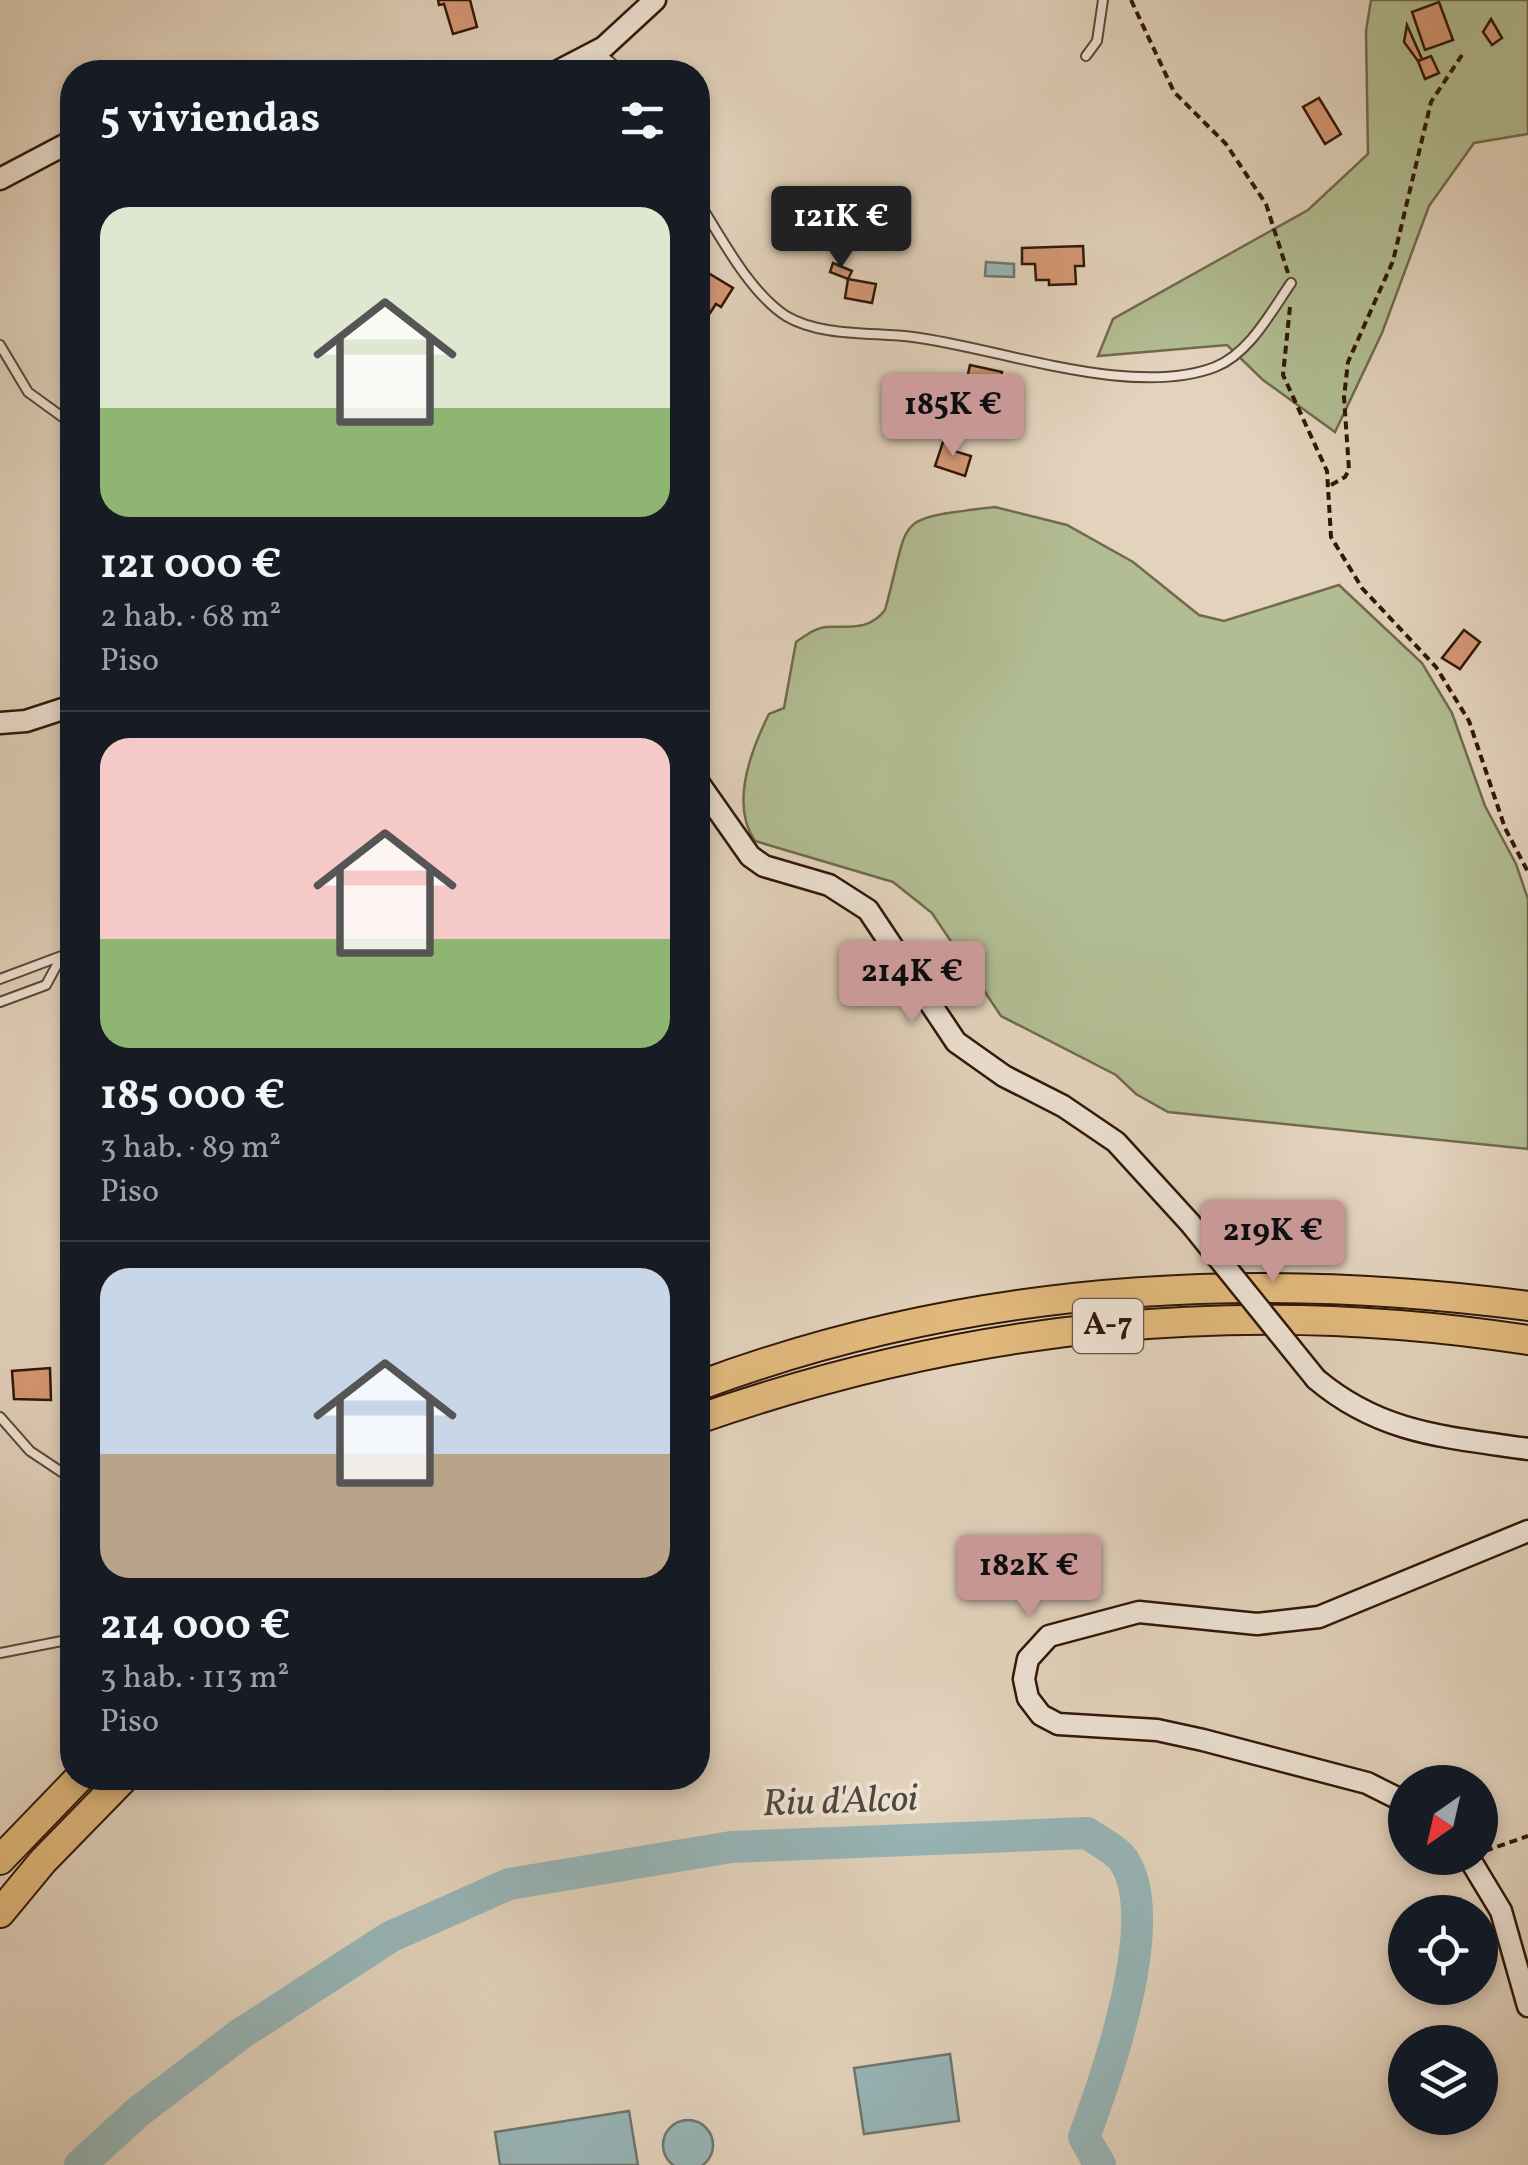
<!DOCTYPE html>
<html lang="es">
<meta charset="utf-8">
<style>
body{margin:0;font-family:Vollkorn,serif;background:#20242c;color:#f1f3f6;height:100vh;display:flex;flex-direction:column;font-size:38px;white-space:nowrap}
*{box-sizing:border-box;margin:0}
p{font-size:32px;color:#9ea1a6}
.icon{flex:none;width:55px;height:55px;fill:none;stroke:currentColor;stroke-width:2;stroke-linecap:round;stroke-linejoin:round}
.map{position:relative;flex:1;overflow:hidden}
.drawer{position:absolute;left:60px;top:60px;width:650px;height:1730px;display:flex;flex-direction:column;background:#171b24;border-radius:40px;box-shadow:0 5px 15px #0003}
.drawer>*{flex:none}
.needle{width:65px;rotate:214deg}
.fabs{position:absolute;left:1388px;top:1765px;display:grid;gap:20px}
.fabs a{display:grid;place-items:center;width:110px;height:110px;border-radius:50%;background:#171b24;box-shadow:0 5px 15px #0003;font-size:50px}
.price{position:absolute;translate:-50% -85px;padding:0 22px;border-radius:10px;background:#c59692;color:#111;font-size:32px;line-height:65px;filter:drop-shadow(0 2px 5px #0008)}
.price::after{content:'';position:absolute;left:50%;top:60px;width:30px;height:22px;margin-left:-15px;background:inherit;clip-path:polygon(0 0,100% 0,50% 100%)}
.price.on{background:#222;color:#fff}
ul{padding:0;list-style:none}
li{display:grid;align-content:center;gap:20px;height:530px;padding:0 40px}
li+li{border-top:2px solid #363941}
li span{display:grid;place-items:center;height:310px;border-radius:30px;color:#555}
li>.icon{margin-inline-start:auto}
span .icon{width:180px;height:180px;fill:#fffc;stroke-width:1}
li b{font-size:42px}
h2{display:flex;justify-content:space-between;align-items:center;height:120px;padding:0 40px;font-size:42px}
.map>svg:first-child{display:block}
</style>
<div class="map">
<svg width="1528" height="2165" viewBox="0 0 1528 2165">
<rect width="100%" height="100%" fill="#e3d3bd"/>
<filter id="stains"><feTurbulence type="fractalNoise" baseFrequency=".002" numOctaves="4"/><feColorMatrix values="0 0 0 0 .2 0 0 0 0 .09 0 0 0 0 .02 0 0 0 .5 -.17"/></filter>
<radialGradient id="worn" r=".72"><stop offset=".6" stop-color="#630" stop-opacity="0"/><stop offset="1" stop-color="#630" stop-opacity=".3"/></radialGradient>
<g fill="#b2bd93" stroke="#716a4d" stroke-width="2.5">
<polygon points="1371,0 1528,0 1528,134 1474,143 1429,206 1382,333 1335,432 1263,380 1227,345 1098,356 1113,319 1308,210 1368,154 1366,31"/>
<path d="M 995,507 L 1067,525 L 1133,562 L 1199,615 L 1224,621 L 1339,585 L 1422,663 L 1452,713 L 1485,806 L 1516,864 L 1528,899 L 1528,1149 L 1168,1112 L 1136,1094 L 1116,1075 L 1001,1016 L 932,913 L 893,882 L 755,841 C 730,805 751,750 769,714 L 784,708 L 796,642 C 805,636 815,628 826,627 C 849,626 869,631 885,610 C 912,513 890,520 995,507 Z"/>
</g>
<g fill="#97b6b8" stroke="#6e7671" stroke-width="2.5">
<polygon points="986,262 1014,264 1014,277 985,276"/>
<polygon points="950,2054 959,2121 864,2134 854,2068"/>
<polygon points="629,2111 638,2165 500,2165 495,2132"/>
<circle cx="688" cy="2145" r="25"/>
</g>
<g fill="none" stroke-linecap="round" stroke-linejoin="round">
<path stroke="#97b6b8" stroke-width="32" d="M 80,2165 L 138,2112 L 239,2035 L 390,1937 L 509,1884 L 731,1847 L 1087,1833 C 1098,1841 1117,1850 1124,1861 C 1162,1920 1107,2076 1084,2137 L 1100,2165"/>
</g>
<g fill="#d69876" stroke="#301707" stroke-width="2.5">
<polygon points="438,0 470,0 477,27 453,34 444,4 439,5"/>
<polygon points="1439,2 1453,40 1425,50 1412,12"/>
<polygon points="1491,19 1502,38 1492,45 1483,32"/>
<polygon points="1407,25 1422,59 1418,61 1404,42"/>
<polygon points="1431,56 1439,73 1425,79 1418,61"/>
<polygon points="698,88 707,113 698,117"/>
<polygon points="1319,98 1341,134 1325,144 1303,107"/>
<polygon points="1083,246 1084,266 1075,266 1076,284 1049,285 1049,280 1036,280 1035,264 1022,264 1022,248"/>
<polygon points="833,263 852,271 848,279 830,272"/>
<polygon points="710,274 733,288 721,307 716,304 710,313 698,306 698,295"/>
<polygon points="848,279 876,284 872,303 845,298"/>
<polygon points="970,365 1002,372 997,395 965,388"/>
<polygon points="944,439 957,443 954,451 971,456 965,476 935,466"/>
<polygon points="1464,630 1480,642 1460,669 1442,658"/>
<polygon points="72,751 72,775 70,776 63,756"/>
<polygon points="50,1368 51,1400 14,1399 12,1371"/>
</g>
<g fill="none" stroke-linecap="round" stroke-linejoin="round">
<g stroke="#5d4634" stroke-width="12">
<g id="lane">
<polyline points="598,51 599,72"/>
<polyline points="599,52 622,72"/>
<polyline points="1086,56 1097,41 1103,0"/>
<path d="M 698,201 C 721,237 749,292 786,316 C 821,337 874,332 913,337 C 999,348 1132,399 1215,367 C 1249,354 1271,312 1291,283"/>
<polyline points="0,345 28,392 72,424"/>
<polyline points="0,979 72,952"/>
<polyline points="0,1002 46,985 59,961"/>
<polyline points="0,1417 30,1451 72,1479"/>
<polyline points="0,1653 72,1639"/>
</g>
</g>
<g stroke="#301707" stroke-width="25">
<g id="secondary">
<polyline points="556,72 604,47 655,0"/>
<polyline points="0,179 72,141"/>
<polyline points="0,723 26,721 72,706"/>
<polyline points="698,782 750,856 764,866 829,885 868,910 956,1042 1004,1076 1063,1106 1116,1142 1190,1223"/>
<path d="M 1316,1379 C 1381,1434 1447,1437 1528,1449"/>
<polyline points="1405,1802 1367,1783 1203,1740 1157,1730 1058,1724 1041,1715 1028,1698 1024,1679 1028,1659 1049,1636 1139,1612 1257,1624 1319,1617 1528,1531"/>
<polyline points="1469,1858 1501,1911 1528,2006"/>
</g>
</g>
<g stroke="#301707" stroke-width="32">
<g id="highway">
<path d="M 698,1386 C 965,1286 1247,1269 1528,1306"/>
<path d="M 698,1419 C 970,1324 1242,1296 1528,1340"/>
<polyline points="0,1860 79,1778"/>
<polyline points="0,1913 43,1861 124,1778"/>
</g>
</g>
<g stroke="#301707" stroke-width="4" stroke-dasharray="8 5" stroke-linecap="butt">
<polyline points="1131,0 1174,92 1226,144 1266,204 1288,273"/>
<polyline points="1290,307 1283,375 1327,471 1331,537 1362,588 1436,667 1469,721 1505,828 1528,872"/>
<polyline points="1331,485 1345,477 1349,470 1344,397 1348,362 1393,261 1431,102 1462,55"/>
<polyline points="72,842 72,840"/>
<polyline points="1485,1851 1528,1836"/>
</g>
<use href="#lane" stroke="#ede2d4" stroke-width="8"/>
<use href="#secondary" stroke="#ede2d4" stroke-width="20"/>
<use href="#highway" stroke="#e2ba7e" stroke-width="28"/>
<g stroke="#301707" stroke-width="25" stroke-linecap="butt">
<polyline id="secondary-bridge" points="1190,1223 1316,1379"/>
</g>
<use href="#secondary-bridge" stroke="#ede2d4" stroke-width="20"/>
</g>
<g text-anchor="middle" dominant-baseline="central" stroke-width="8" stroke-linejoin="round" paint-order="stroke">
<rect fill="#ede2d4" stroke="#695444" stroke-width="2.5" x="1073" y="1299" width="70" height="54" rx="8"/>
<g font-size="32" font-weight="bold" fill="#301707">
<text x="1108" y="1326">A-7</text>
</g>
<g font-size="38" font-style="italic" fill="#4f473c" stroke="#ede2d4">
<text transform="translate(840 1803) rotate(-2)">Riu d'Alcoi</text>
</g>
</g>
<rect width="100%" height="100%" filter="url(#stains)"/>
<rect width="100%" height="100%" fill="url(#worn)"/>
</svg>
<div class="fabs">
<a><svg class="needle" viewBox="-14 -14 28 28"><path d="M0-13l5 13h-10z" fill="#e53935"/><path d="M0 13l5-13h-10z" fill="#9ea1a6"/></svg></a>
<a><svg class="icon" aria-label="locate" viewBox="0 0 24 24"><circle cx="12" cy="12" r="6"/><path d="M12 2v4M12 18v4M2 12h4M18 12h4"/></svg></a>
<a><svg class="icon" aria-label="layers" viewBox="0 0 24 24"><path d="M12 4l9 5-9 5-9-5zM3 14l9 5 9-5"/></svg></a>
</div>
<b class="price on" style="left:841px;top:271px">121K €</b>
<b class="price" style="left:953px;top:459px">185K €</b>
<b class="price" style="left:912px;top:1026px">214K €</b>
<b class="price" style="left:1273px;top:1285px">219K €</b>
<b class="price" style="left:1029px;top:1620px">182K €</b>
<section class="drawer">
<h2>5 viviendas<svg class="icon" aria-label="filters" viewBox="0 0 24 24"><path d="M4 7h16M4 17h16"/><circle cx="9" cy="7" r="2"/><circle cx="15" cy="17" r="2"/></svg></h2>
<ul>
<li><span style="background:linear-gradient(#dfe7d0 65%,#8fb573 0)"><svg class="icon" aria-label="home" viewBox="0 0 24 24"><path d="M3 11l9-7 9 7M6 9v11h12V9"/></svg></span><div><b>121 000 €</b><p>2 hab. · 68 m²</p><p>Piso</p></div></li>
<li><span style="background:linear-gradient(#f6c9c9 65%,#8fb573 0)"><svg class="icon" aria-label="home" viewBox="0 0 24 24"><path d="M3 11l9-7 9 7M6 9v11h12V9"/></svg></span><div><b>185 000 €</b><p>3 hab. · 89 m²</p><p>Piso</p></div></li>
<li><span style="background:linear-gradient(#c9d6e8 60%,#b9a48a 0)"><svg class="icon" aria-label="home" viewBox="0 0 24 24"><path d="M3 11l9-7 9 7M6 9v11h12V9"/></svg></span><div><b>214 000 €</b><p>3 hab. · 113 m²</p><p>Piso</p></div></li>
</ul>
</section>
</div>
